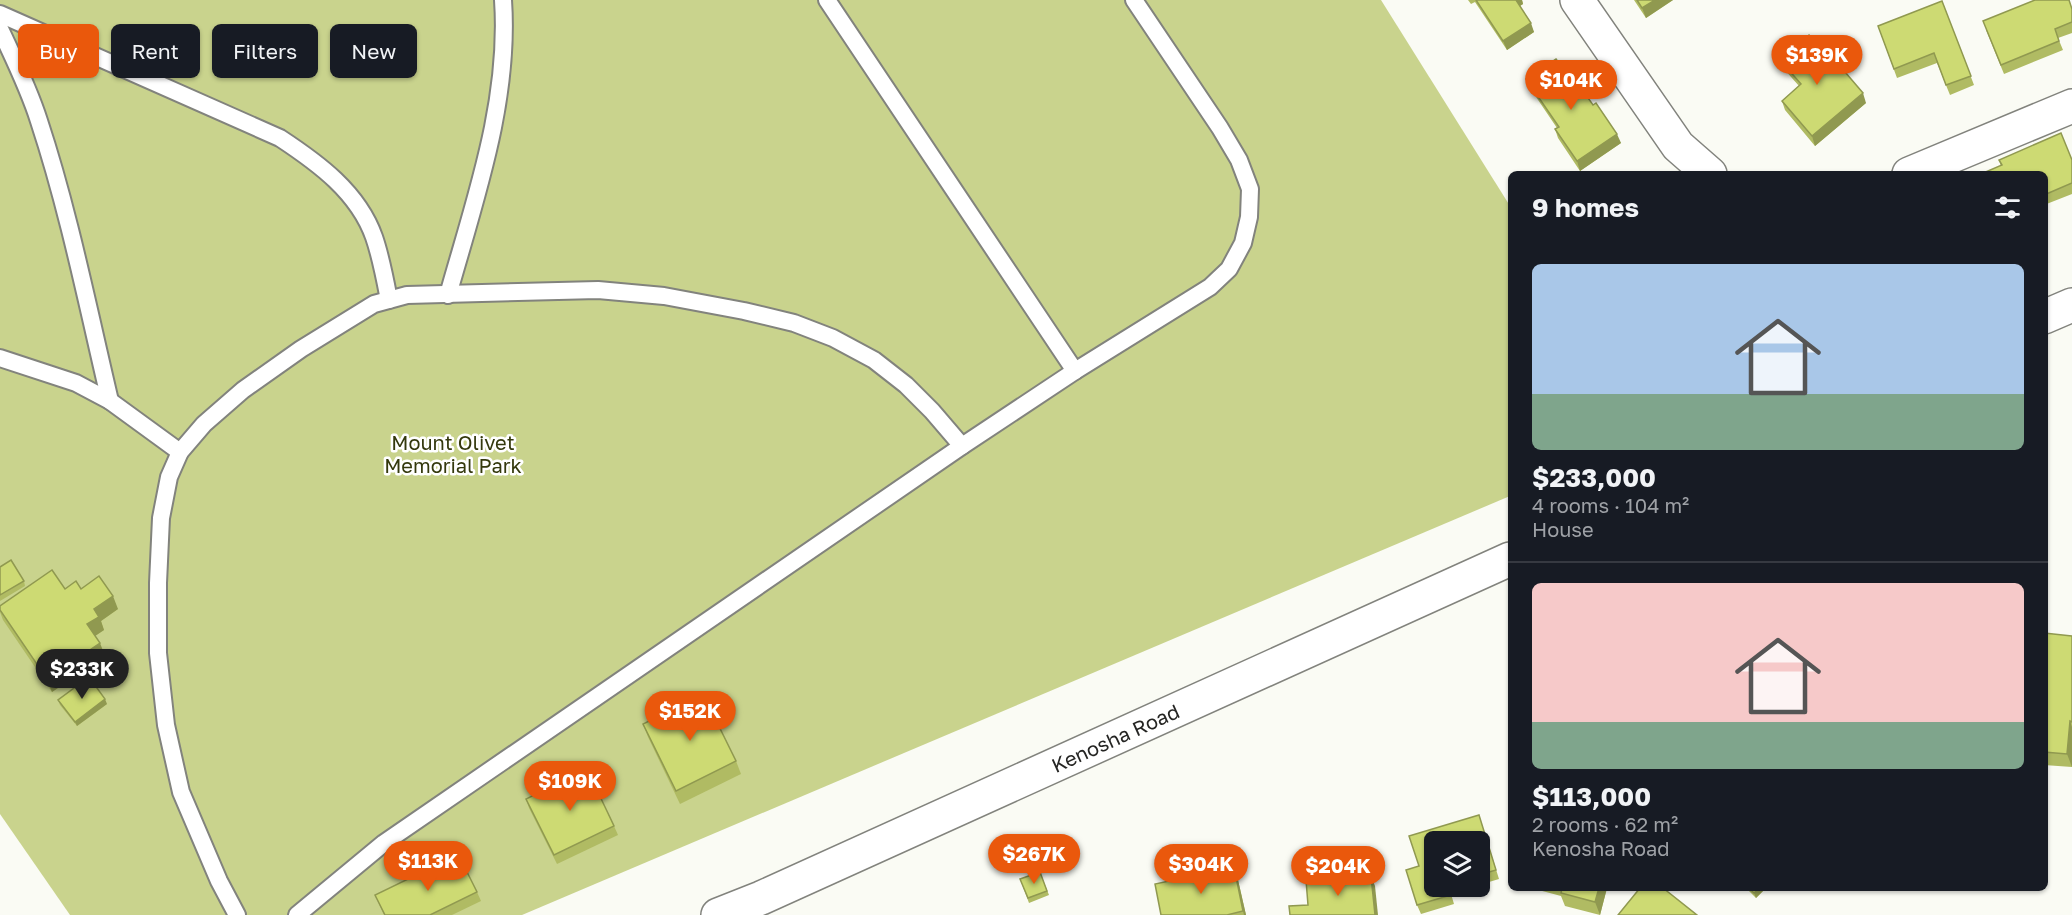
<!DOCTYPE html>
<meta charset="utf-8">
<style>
body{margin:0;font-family:"Golos Text",sans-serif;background:#20242c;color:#f1f3f6;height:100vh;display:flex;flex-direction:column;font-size:22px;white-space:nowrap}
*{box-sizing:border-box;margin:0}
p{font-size:20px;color:#9ea1a6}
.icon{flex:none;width:33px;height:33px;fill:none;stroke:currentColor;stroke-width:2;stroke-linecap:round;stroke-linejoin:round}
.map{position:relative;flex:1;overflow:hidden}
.drawer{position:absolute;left:1508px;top:171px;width:540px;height:720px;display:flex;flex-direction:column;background:#171b24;border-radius:9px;box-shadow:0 2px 4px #0004}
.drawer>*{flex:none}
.top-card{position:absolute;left:18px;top:24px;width:570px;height:54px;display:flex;gap:12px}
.controls{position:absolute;left:1424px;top:831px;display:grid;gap:12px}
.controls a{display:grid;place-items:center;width:66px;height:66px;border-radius:9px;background:#171b24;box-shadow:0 2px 4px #0004;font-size:30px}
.price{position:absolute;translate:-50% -51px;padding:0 14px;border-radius:21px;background:#ea580c;color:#fff;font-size:20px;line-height:39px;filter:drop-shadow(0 2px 3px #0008)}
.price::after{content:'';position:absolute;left:50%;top:36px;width:18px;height:14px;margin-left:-9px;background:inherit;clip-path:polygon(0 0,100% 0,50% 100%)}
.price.selected{background:#222;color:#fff}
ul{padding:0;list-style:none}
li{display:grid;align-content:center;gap:12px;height:318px;padding:0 24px}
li+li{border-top:2px solid #363941}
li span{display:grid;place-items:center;height:186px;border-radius:9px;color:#555}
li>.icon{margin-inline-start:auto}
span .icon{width:108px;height:108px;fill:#fffc;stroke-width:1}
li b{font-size:26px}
h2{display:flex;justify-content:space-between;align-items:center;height:72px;padding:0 24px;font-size:26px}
.tag{padding:0 21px;border-radius:9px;background:#171b24;box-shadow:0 2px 4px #0004;font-size:21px;line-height:54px}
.tag.selected{background:#ea580c;color:#fff}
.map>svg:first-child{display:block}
</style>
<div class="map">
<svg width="2072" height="915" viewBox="0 0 2072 915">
<rect width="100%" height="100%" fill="#fafbf4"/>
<polygon fill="#c9d38d" points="0,0 1381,0 1510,206 1510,496 522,915 70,915 0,814"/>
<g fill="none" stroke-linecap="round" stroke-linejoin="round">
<g stroke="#82837d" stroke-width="20">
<g id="service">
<polyline points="827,0 1075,371"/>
<path d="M 0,14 L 280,138 C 318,163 358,192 374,237 C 381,257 385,279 389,300"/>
<path d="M 0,29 C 14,59 29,89 39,121 C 69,212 88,308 110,401"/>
<path d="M 448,295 C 475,199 510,101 503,0"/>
<polyline points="0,358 76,383 110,401 180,452"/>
<polyline points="237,915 219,881 181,792 166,725 158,653 158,583 161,518 169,477 180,452 204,424 243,390 301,349 374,304 407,295 598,290 664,296 744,311 794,323 833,338 874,360 906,385 932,411 962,446"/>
<polyline points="297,915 384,843 962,446 1075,371 1210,287 1229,269 1243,243 1249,217 1250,189 1239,160 1220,128 1134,0"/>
</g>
</g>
<g stroke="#82837d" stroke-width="36">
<g id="minor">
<polyline points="1577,0 1678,146 1710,174"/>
<polyline points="1909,174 2072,106"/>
</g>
</g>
<g stroke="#82837d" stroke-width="36">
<g id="tertiary">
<polyline points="2044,317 2072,305"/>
<path id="s1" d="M 718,915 L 761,898 L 1510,559"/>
</g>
</g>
<use href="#service" stroke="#fff" stroke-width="16"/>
<use href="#minor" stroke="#fff" stroke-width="33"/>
<use href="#tertiary" stroke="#fff" stroke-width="33"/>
</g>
<g fill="#b0bb63">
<polygon points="1468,0 1522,0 1523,4 1520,6 1534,32 1507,50 1475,2 1471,4"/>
<polygon points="1634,0 1673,0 1646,18"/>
<polygon points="1942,1 1974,85 1950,95 1937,63 1897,78 1878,26"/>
<polygon points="2072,9 2072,33 2058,38 2063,50 2004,74 1986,30"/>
<polygon points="1780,60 1866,103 1815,146 1785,110 1782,101 1799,86 1784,69"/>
<polygon points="1526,79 1574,84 1621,143 1580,171 1558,138 1555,129 1557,128 1530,88"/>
<polygon points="1999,160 2072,160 2072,194 2044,205 2044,174 2001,166"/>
<polygon points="0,567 24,581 25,586 0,601"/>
<polygon points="65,589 81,589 118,609 101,621 104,630 95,636 105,656 52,692 3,620 0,612 0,606"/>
<polygon points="2044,633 2072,636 2072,767 2044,765"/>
<polygon points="58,700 107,704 77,726 60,705"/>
<polygon points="643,724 736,761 741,774 680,804 648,737"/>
<polygon points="526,799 614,826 618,835 557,864 529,808"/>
<polygon points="1479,815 1499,879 1479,885 1479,842 1434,886 1475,886 1451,894 1454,904 1421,914 1417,905 1419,866"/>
<polygon points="447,870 477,892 481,901 452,915 384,915 375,895"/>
<polygon points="1040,872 1049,895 1029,903 1020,879"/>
<polygon points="1238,880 1246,915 1161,915"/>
<polygon points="1531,888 1607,888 1600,915 1565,906 1561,896"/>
<polygon points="1746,888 1766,888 1756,898"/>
</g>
<g fill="#909950">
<polygon points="1515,0 1522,0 1523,4 1518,7"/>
<polygon points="1655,0 1673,0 1646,18 1642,8"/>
<polygon points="1531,23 1534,32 1507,50 1503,41"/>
<polygon points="1863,93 1866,103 1815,146 1812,136"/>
<polygon points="1617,134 1621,143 1580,171 1577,161"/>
<polygon points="113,596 118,609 101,621 104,630 92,638 87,624 94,609"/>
<polygon points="100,643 105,656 52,692 47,679"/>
<polygon points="105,699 107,704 77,726 75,722"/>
<polygon points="2070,721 2072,727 2072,767 2067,754"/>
<polygon points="1234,867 1238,880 1246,915 1244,915 1243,911"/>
<polygon points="1371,876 1375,886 1378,915 1375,915"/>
<polygon points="1599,888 1607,888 1600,915 1595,902"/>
<polygon points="1759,888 1766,888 1756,898 1754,893"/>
</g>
<g fill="#cdda73" stroke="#909950" stroke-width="1.5">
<polygon points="1476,0 1516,0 1531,23 1503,41"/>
<polygon points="1637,0 1655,0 1642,8"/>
<polygon points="2035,0 2069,0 2072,9 2072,22 2055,29 2059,41 2001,65 1983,21"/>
<polygon points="1942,1 1971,76 1946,85 1934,53 1894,69 1878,26"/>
<polygon points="1809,35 1830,60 1833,58 1863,93 1812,136 1782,101 1801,84 1780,60"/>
<polygon points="1556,59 1574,84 1577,82 1593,105 1596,103 1617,134 1577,161 1555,129 1559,127 1526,79"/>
<polygon points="2061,133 2072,160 2072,183 2044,195 2044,174 1981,174 2002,165 1999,160"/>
<polygon points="11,560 24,581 0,595 0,567"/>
<polygon points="52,570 65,589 76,581 81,589 99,576 113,596 94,609 99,617 87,624 100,643 47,679 0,610 0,606"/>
<polygon points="2044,633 2072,636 2072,722 2070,721 2067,754 2044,752"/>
<polygon points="89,677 105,699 75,722 58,700"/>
<polygon points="703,694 736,761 676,791 643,724"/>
<polygon points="587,769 614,826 554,855 526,799"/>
<polygon points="1479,815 1496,870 1479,875 1479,842 1434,842 1434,886 1448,886 1451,895 1417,905 1406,870 1419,866 1409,836"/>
<polygon points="443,862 447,870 462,862 477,892 430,915 385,915 375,895"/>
<polygon points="1234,867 1243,911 1227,915 1161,915 1155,884"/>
<polygon points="1040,872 1047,891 1028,898 1020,879"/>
<polygon points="1332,874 1342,874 1346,879 1371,876 1375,915 1290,915 1289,906 1308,905 1306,880 1329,878"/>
<polygon points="1562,888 1599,888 1595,902 1561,893"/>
<polygon points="1640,888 1663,888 1697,915 1618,915"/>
<polygon points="1749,888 1759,888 1754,893"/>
</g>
<g text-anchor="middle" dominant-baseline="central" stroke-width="5" stroke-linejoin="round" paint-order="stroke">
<g font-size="20" fill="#34390d" stroke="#fff">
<text x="453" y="442">Mount Olivet<tspan x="453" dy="23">Memorial Park</tspan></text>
</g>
<g font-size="20" fill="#252523" stroke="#fff">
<text stroke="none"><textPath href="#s1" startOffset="435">Kenosha Road</textPath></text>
</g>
</g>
</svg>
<div class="controls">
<a><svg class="icon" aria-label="layers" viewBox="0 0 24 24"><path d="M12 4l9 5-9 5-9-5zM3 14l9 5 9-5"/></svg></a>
</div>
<b class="price" style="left:1817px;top:86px">$139K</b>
<b class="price" style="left:1571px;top:111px">$104K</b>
<b class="price selected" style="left:82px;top:700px">$233K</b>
<b class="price" style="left:690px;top:742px">$152K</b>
<b class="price" style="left:570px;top:812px">$109K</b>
<b class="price" style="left:1034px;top:885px">$267K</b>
<b class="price" style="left:428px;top:892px">$113K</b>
<b class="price" style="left:1201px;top:895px">$304K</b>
<b class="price" style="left:1338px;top:897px">$204K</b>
<div class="top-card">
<a class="tag selected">Buy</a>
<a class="tag">Rent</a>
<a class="tag">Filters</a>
<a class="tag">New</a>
</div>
<section class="drawer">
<h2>9 homes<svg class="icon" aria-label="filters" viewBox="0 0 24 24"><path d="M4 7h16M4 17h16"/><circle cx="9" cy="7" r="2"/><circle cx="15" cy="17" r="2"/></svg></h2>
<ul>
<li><span style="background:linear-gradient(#a9c7e8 70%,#7fa58c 0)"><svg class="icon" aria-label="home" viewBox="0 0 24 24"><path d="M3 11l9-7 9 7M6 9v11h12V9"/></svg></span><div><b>$233,000</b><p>4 rooms · 104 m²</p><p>House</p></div></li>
<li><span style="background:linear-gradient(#f6c9c9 75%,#7fa58c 0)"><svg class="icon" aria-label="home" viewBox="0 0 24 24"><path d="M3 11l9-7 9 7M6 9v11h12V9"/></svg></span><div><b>$113,000</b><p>2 rooms · 62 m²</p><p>Kenosha Road</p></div></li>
</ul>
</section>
</div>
